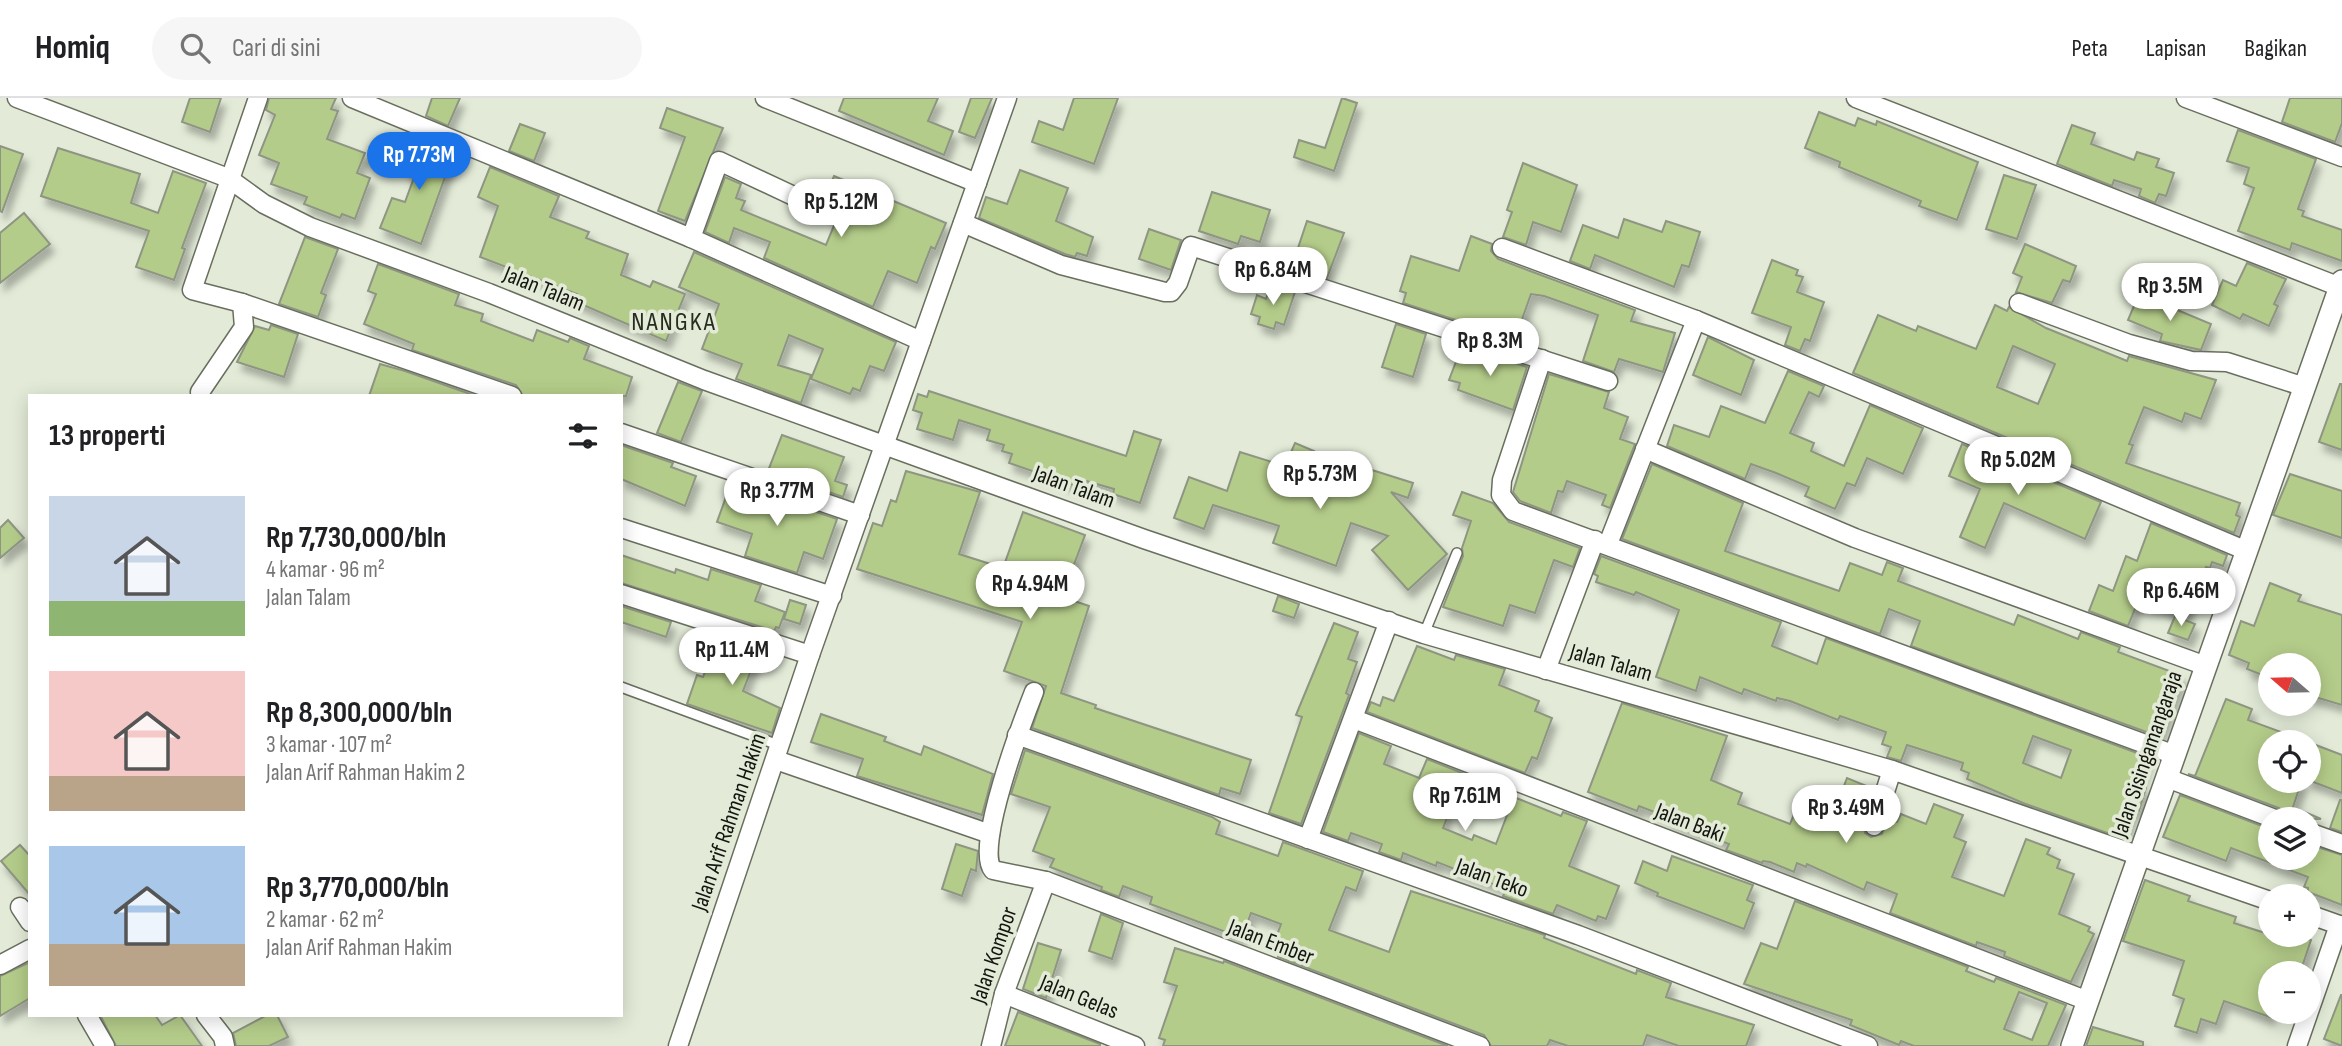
<!DOCTYPE html>
<html lang="id">
<meta charset="utf-8">
<style>
body{margin:0;font-family:"Sofia Sans Condensed",sans-serif;background:#f6f6f6;color:#202124;height:100vh;display:flex;flex-direction:column;font-size:26px;white-space:nowrap}
*{box-sizing:border-box;margin:0}
p{font-size:23px;color:#757577}
.icon{flex:none;width:38px;height:38px;fill:none;stroke:currentColor;stroke-width:2;stroke-linecap:round;stroke-linejoin:round}
.map{position:relative;flex:1;overflow:hidden}
.sheet{position:absolute;left:28px;top:296px;width:595px;height:623px;display:flex;flex-direction:column;background:#fff;border-radius:0px;box-shadow:0 4px 18px #0003}
.sheet>*{flex:none}
.needle{width:46px;rotate:290deg}
.controls{position:absolute;left:2258px;top:555px;display:grid;gap:14px}
.controls a{display:grid;place-items:center;width:63px;height:63px;border-radius:50%;background:#fff;box-shadow:0 4px 18px #0003;font-size:35px}
.price{position:absolute;translate:-50% -60px;padding:0 16px;border-radius:24px;background:#fff;color:#222;font-size:23px;line-height:46px;filter:drop-shadow(0 2px 4px #0008)}
.price::after{content:'';position:absolute;left:50%;top:42px;width:21px;height:16px;margin-left:-10px;background:inherit;clip-path:polygon(0 0,100% 0,50% 100%)}
.price.on{background:#1a73e8;color:#fff}
ul{padding:0;list-style:none}
li{display:flex;align-items:center;gap:21px;height:175px;padding:0 21px}
li span{display:grid;place-items:center;flex:none;width:196px;height:140px;border-radius:0px;color:#555}
li>.icon{margin-inline-start:auto}
span .icon{width:84px;height:84px;fill:#fffc;stroke-width:1}
li b{font-size:30px}
h2{display:flex;justify-content:space-between;align-items:center;height:84px;padding:0 21px;font-size:30px}
header{display:flex;align-items:center;gap:42px;box-sizing:border-box;height:98px;padding:0 35px;background:#fff;border-bottom:2px solid #e0e0e0}
header strong{font-size:33px}
nav{display:flex;gap:38px;margin-inline-start:auto;font-size:24px}
.search{width:490px;height:63px;background:#f6f6f6;display:flex;align-items:center;gap:18px;box-sizing:border-box;padding:0 24px;border-radius:38px;color:#757577;font-size:26px}
.map>svg:first-child{display:block}
</style>
<header>
<strong>Homiq</strong>
<div class="search"><svg class="icon" aria-label="search" viewBox="0 0 24 24"><circle cx="10" cy="10" r="6"/><path d="M15 15l6 6"/></svg>Cari di sini</div>
<nav><a>Peta</a><a>Lapisan</a><a>Bagikan</a></nav>
</header>
<div class="map">
<svg width="2342" height="948" viewBox="0 0 2342 948">
<defs>
<filter id="shadow"><feDropShadow dx="4.5" dy="8" stdDeviation="3.5" flood-color="#0004"/></filter>
</defs>
<rect width="100%" height="100%" fill="#e3ebd8"/>
<g fill="#b4cc8a" stroke="#8e9583" stroke-width="2" fill-rule="evenodd" filter="url(#shadow)">
<polygon points="190,0 221,0 210,34 182,24"/>
<polygon points="269,0 336,0 331,11 338,13 327,41 365,55 357,75 370,80 355,121 342,116 340,120 304,106 307,99 271,86 279,65 259,57 275,17 266,12"/>
<polygon points="432,0 460,0 448,28 426,18"/>
<polygon points="844,0 938,0 928,23 953,33 944,57 839,13"/>
<polygon points="971,0 992,0 975,40 959,34"/>
<polygon points="1074,0 1118,0 1094,66 1032,44 1039,23 1063,32"/>
<polygon points="1342,0 1357,5 1334,73 1294,59 1299,42 1325,50"/>
<polygon points="2290,0 2342,0 2342,25 2335,44 2282,24"/>
<polygon points="667,10 723,30 685,123 658,113 685,39 660,30"/>
<polygon points="1819,14 1855,28 1858,20 1876,27 1877,23 1978,64 1957,122 1919,108 1921,103 1839,69 1840,64 1805,50"/>
<polygon points="520,26 545,35 534,63 509,53"/>
<polygon points="2072,27 2095,35 2091,46 2134,62 2137,54 2159,61 2156,69 2174,75 2166,98 2159,96 2155,105 2139,98 2141,91 2114,82 2112,88 2057,66"/>
<polygon points="2238,32 2316,61 2298,111 2304,113 2302,118 2342,132 2342,163 2292,145 2290,152 2238,133 2254,90 2244,86 2249,70 2227,63"/>
<polygon points="418,39 454,54 421,146 380,130 392,100 405,104 416,74 405,70"/>
<polygon points="0,48 23,56 2,114 0,113"/>
<polygon points="58,50 140,76 131,105 158,115 173,73 206,85 182,150 185,151 174,182 136,169 149,133 41,98"/>
<polygon points="1523,65 1577,87 1561,134 1533,124 1526,147 1503,139 1512,114 1507,112"/>
<polygon points="490,69 559,98 550,119 589,134 586,140 628,156 621,177 650,189 653,183 685,196 666,243 574,203 577,196 480,159 498,108 478,99"/>
<polygon points="1020,72 1068,90 1056,123 1093,139 1087,158 1077,155 1075,159 1065,156 979,120 986,99 1007,106"/>
<polygon points="2004,77 2036,87 2017,141 1986,131"/>
<polygon points="834,78 946,125 935,151 931,149 917,185 888,173 873,209 764,160 770,144 734,130 729,145 705,134 725,79 741,86 736,100 745,103 741,112 826,147 840,113 822,106"/>
<polygon points="1212,94 1270,112 1260,144 1241,138 1238,146 1199,133"/>
<polygon points="24,115 50,146 0,185 0,135"/>
<polygon points="1624,121 1662,134 1666,123 1700,134 1689,169 1682,167 1674,189 1595,157 1590,171 1570,163 1583,127 1618,140"/>
<polygon points="1307,123 1344,135 1327,180 1300,171 1302,165 1294,162"/>
<polygon points="1149,131 1181,142 1171,172 1139,161"/>
<polygon points="1471,138 1492,146 1491,153 1498,161 1635,212 1631,223 1675,235 1663,274 1619,261 1614,274 1583,263 1598,217 1544,198 1531,196 1515,241 1403,205 1406,195 1400,193 1411,158 1459,173"/>
<polygon points="305,139 338,151 321,195 326,197 318,219 279,206"/>
<polygon points="2025,146 2076,168 2070,184 2063,182 2052,205 2016,194 2022,179 2013,175"/>
<polygon points="694,154 896,244 884,273 870,268 860,293 853,290 850,296 811,281 823,251 789,237 778,267 811,277 801,305 736,281 742,266 702,251 719,206 679,189"/>
<polygon points="1772,162 1798,172 1796,177 1803,179 1797,194 1824,204 1810,243 1805,241 1800,253 1785,247 1791,229 1752,215"/>
<polygon points="2247,165 2286,181 2274,206 2278,208 2269,228 2243,216 2240,221 2212,207 2223,182 2236,188"/>
<polygon points="378,166 459,196 455,207 483,216 481,223 533,243 537,232 568,244 570,240 589,248 584,261 632,279 626,298 523,298 516,287 412,252 414,246 364,226 376,196 368,193"/>
<polygon points="1271,186 1295,194 1284,227 1276,224 1274,231 1258,226 1260,219 1251,216 1257,197 1266,201"/>
<polygon points="2139,196 2211,226 2201,252 2160,243 2162,236 2128,222"/>
<path d="M 1995,207 L 2007,213 L 2009,209 L 2046,230 L 2127,263 L 2129,258 L 2216,282 L 2201,321 L 2185,315 L 2182,324 L 2144,309 L 2129,346 L 2133,347 L 2126,365 L 2240,405 L 2236,417 L 2240,419 L 2234,435 L 1853,275 L 1878,217 L 1916,233 L 1918,228 L 1976,251 ZM 2013,248 L 2055,266 L 2038,306 L 1997,289 Z"/>
<polygon points="1396,226 1426,236 1413,279 1382,269"/>
<polygon points="271,227 298,236 284,279 237,264 255,228 269,232"/>
<polygon points="1708,239 1754,262 1741,297 1693,277"/>
<polygon points="1473,251 1527,269 1513,312 1458,292 1460,285 1449,282 1457,261 1468,265"/>
<polygon points="380,266 405,273 476,298 369,298"/>
<polygon points="1788,273 1824,288 1819,299 1809,294 1790,335 1814,345 1811,353 1844,368 1870,307 1923,330 1903,376 1867,360 1855,388 1847,385 1835,411 1805,398 1809,389 1776,375 1751,366 1745,381 1667,348 1674,327 1709,339 1721,308 1765,325"/>
<polygon points="1549,276 1609,294 1604,310 1628,319 1620,341 1635,346 1610,410 1602,407 1606,397 1567,383 1563,394 1558,393 1551,415 1520,403 1513,394"/>
<polygon points="678,284 702,293 681,344 657,335"/>
<polygon points="2340,286 2342,286 2342,352 2319,344"/>
<polygon points="929,293 1126,358 1134,333 1161,342 1140,405 1113,396 1114,391 1083,382 1081,390 1009,365 1012,356 1002,353 1004,347 987,342 990,332 959,322 953,342 917,331 922,315 913,312 918,296 927,299"/>
<polygon points="782,337 844,359 835,383 847,387 843,399 768,373"/>
<polygon points="1295,345 1314,353 1302,381 1333,392 1350,398 1355,381 1330,372 1334,360 1413,385 1408,400 1391,394 1447,456 1408,492 1372,452 1388,438 1351,425 1336,468 1273,445 1279,428 1213,407 1204,431 1174,420 1189,379 1227,393 1240,354 1285,368"/>
<polygon points="1962,346 2101,404 2085,441 2004,405 1985,450 1960,439 1980,391 1949,378"/>
<polygon points="621,347 673,365 671,369 696,378 685,408 621,381"/>
<polygon points="1652,366 1743,405 1725,453 1839,493 1850,465 1882,477 1887,464 1903,470 1898,483 2014,527 2018,517 2078,541 2081,534 2120,549 2118,554 2183,578 2160,639 1911,548 1920,523 1889,511 1880,536 1622,441"/>
<polygon points="906,373 980,394 959,456 1003,470 1023,414 1085,437 1062,499 1089,508 1061,595 1096,607 1095,610 1251,662 1240,696 1221,690 1219,697 1032,630 1046,588 1004,573 1022,524 857,471 873,425 882,428 891,402 896,404"/>
<polygon points="2290,376 2342,393 2342,440 2273,417"/>
<polygon points="731,385 837,421 823,461 804,454 797,475 745,458 752,436 717,424"/>
<polygon points="1462,394 1493,405 1509,424 1580,450 1573,469 1554,462 1535,515 1510,507 1503,528 1443,509 1463,458 1462,450 1471,423 1453,417"/>
<polygon points="8,422 24,440 0,460 0,430"/>
<polygon points="2151,425 2227,457 2223,468 2212,464 2210,470 2206,469 2186,519 2139,501 2128,528 2089,513 2099,487 2113,493 2126,458 2137,463"/>
<polygon points="621,457 675,475 676,471 708,482 711,471 761,487 755,503 785,514 779,530 776,529 774,533 621,485"/>
<path d="M 1601,458 L 1781,524 L 1772,548 L 1817,566 L 1826,540 L 2148,659 L 2139,688 L 2146,690 L 2139,713 L 2134,711 L 2124,741 L 2023,705 L 1967,681 L 1969,675 L 1961,672 L 1963,665 L 1907,647 L 1901,663 L 1887,659 L 1891,649 L 1882,646 L 1886,634 L 1840,618 L 1838,622 L 1790,603 L 1777,600 L 1776,603 L 1744,591 L 1742,596 L 1700,579 L 1696,593 L 1656,579 L 1679,512 L 1636,494 L 1634,497 L 1596,484 L 1598,478 L 1594,476 ZM 2033,638 L 2071,652 L 2061,680 L 2023,665 Z"/>
<polygon points="2270,485 2301,497 2298,503 2342,517 2342,607 2308,597 2308,567 2270,567 2270,580 2247,571 2249,565 2229,557 2241,523 2254,528"/>
<polygon points="1278,498 1299,506 1294,520 1273,513"/>
<polygon points="790,502 806,507 800,526 784,521"/>
<polygon points="621,508 671,524 666,539 621,524"/>
<polygon points="2175,518 2195,526 2188,542 2168,535"/>
<polygon points="1334,525 1358,534 1348,561 1357,564 1346,595 1349,597 1301,726 1269,715 1302,619 1296,617"/>
<polygon points="718,539 759,552 743,593 780,610 772,635 687,606 697,577 703,579"/>
<polygon points="1417,548 1454,562 1456,557 1505,571 1499,587 1539,603 1535,613 1552,620 1537,661 1532,659 1525,675 1367,614 1371,604 1380,608 1383,599 1394,603"/>
<polygon points="2226,601 2252,611 2248,622 2303,642 2270,644 2270,682 2302,682 2293,709 2321,721 2286,721 2279,710 2188,676 2195,678"/>
<polygon points="1622,605 1727,638 1711,682 1742,695 1738,706 1790,726 1795,714 1829,727 1847,680 1874,691 1863,725 1865,735 1871,739 1882,736 1888,721 1897,724 1901,716 1926,726 1934,706 1963,717 1954,739 1966,744 1952,779 2004,798 2026,741 2050,750 2047,756 2060,762 2057,770 2074,776 2059,816 2090,829 2088,833 2094,836 2071,884 2004,858 2005,854 1977,844 1976,848 1890,815 1897,796 1867,784 1864,792 1807,766 1806,769 1797,765 1794,774 1770,764 1763,763 1762,765 1726,752 1729,746 1669,723 1670,720 1639,708 1637,713 1588,694"/>
<polygon points="821,616 886,639 884,643 921,657 924,648 993,676 982,717 857,678 863,661 811,644"/>
<polygon points="1359,635 1391,648 1384,666 1419,680 1427,661 1465,676 1443,730 1472,742 1474,737 1496,746 1514,699 1561,718 1563,714 1587,723 1569,768 1619,788 1606,821 1598,818 1596,823 1557,807 1553,816 1503,798 1506,791 1437,764 1436,768 1403,755 1401,762 1379,754 1382,746 1351,735 1348,743 1323,734"/>
<polygon points="2308,644 2342,657 2342,695 2308,682"/>
<polygon points="1025,652 1212,719 1220,724 1216,736 1278,758 1283,744 1363,773 1356,793 1346,789 1329,832 1389,854 1411,793 1545,837 1544,840 1636,876 1637,872 1671,885 1666,899 1754,927 1746,948 1679,948 1647,937 1643,948 1568,948 1550,942 1547,948 1491,948 1484,937 1278,859 1282,848 1274,845 1281,826 1251,815 1242,840 1150,806 1152,799 1123,788 1119,799 1101,792 1102,789 1050,769 1054,761 1033,753 1050,709 1011,696"/>
<polygon points="2180,697 2270,731 2270,760 2308,760 2308,746 2342,757 2342,807 2308,794 2308,790 2304,789 2308,779 2231,750 2226,763 2163,739"/>
<polygon points="2340,702 2342,702 2342,734 2330,730"/>
<polygon points="956,746 978,753 976,773 971,771 962,798 942,791"/>
<polygon points="20,747 30,758 30,797 1,763"/>
<polygon points="1672,758 1753,787 1747,802 1754,805 1744,831 1657,798 1658,795 1635,785 1643,763 1667,773"/>
<polygon points="2145,782 2190,798 2188,803 2236,819 2234,825 2287,842 2289,836 2295,836 2311,842 2300,875 2270,875 2270,919 2224,903 2216,926 2201,921 2197,935 2175,928 2184,901 2173,897 2184,863 2123,843"/>
<path d="M 1795,803 L 1968,869 L 1966,873 L 1994,884 L 1996,880 L 2066,907 L 2048,948 L 1914,948 L 1901,943 L 1899,947 L 1850,927 L 1852,922 L 1744,886 L 1761,845 L 1777,851 ZM 2019,894 L 2047,905 L 2032,942 L 2004,931 Z"/>
<polygon points="1101,816 1123,825 1112,861 1089,853"/>
<polygon points="1038,845 1061,852 1046,900 1023,891"/>
<polygon points="1175,850 1223,865 1224,863 1448,948 1163,948 1165,942 1159,940 1177,888 1164,884"/>
<polygon points="30,864 30,900 0,918 0,878"/>
<polygon points="2341,897 2342,897 2342,948 2324,941"/>
<polygon points="1018,914 1100,946 1100,948 1005,948"/>
<polygon points="100,917 155,917 162,927 180,917 202,948 116,948"/>
<polygon points="267,917 277,917 288,939 269,948 236,948 233,935"/>
<polygon points="2093,929 2143,944 2143,948 2086,948"/>
</g>
<g fill="none" stroke-linecap="round" stroke-linejoin="round">
<g stroke="#686f5e" stroke-width="12">
<g id="service">
<polyline points="1424,536 1457,455"/>
<polyline points="621,589 781,648"/>
</g>
</g>
<g stroke="#686f5e" stroke-width="21">
<g id="minor">
<polyline points="17,0 228,80 264,106 310,129 489,195 704,282 1144,441 1424,536 1892,672 2270,803"/>
<polyline points="352,0 691,140 921,243"/>
<polyline points="765,0 977,85"/>
<polyline points="1856,0 2340,189"/>
<polyline points="2186,0 2342,59"/>
<polyline points="963,125 1061,167 1165,194 1171,194 1178,185 1191,148 1608,283"/>
<polyline points="691,140 719,63 800,101"/>
<polyline points="1502,150 1696,222 2247,453"/>
<polyline points="242,205 512,298"/>
<polyline points="2019,205 2129,246 2191,263 2227,264 2305,289"/>
<polyline points="1542,261 1502,382 1501,397 1513,413 2175,657"/>
<polyline points="201,298 200,294 244,229 242,205 192,192 258,0"/>
<polyline points="621,335 860,417"/>
<polyline points="1645,351 1855,440 2206,568"/>
<polyline points="621,430 832,498"/>
<polyline points="1608,446 1696,222"/>
<polyline points="621,496 810,557"/>
<polyline points="1546,572 1595,442"/>
<path d="M 1034,594 C 1023,622 974,750 993,772 L 1046,783 L 1480,948"/>
<polyline points="1354,621 2088,903"/>
<polyline points="1017,637 1578,837 1868,948"/>
<polyline points="776,662 990,736"/>
<polyline points="2167,680 2275,721"/>
<polyline points="1874,728 1892,672"/>
<polyline points="2308,734 2342,746"/>
<polyline points="1308,741 1389,523"/>
<polyline points="20,809 30,824"/>
<polyline points="2308,816 2342,828"/>
<polyline points="0,867 30,851"/>
<polyline points="1004,896 1135,948"/>
<polyline points="87,917 105,948"/>
<polyline points="206,917 223,939 225,948"/>
<polyline points="678,948 810,557 1007,0"/>
<polyline points="991,948 1004,896 1046,783"/>
<polyline points="2297,948 2339,827"/>
</g>
</g>
<g stroke="#686f5e" stroke-width="24">
<polyline id="tertiary" points="2072,948 2342,183"/>
</g>
<use href="#service" stroke="#fff" stroke-width="9"/>
<use href="#minor" stroke="#fff" stroke-width="18"/>
<use href="#tertiary" stroke="#fff" stroke-width="21"/>
</g>
<g text-anchor="middle" dominant-baseline="central" stroke-width="7" stroke-linejoin="round" paint-order="stroke">
<g font-size="23" fill="#13150f" stroke="#e3ebd8">
<text transform="translate(544 191) rotate(22)">Jalan Talam</text>
<text transform="translate(1074 389) rotate(20)">Jalan Talam</text>
<text transform="translate(1611 565) rotate(16)">Jalan Talam</text>
<text transform="translate(2147 656) rotate(-71)">Jalan Sisingamangaraja</text>
<text transform="translate(729 724) rotate(-71)">Jalan Arif Rahman Hakim</text>
<text transform="translate(1690 725) rotate(21)">Jalan Baki</text>
<text transform="translate(1492 780) rotate(20)">Jalan Teko</text>
<text transform="translate(1271 844) rotate(21)">Jalan Ember</text>
<text transform="translate(994 857) rotate(-71)">Jalan Kompor</text>
<text transform="translate(1079 899) rotate(22)">Jalan Gelas</text>
</g>
<g font-size="26" letter-spacing="2" fill="#272d1e" stroke="#e3ebd8">
<text x="674" y="224">NANGKA</text>
</g>
</g>
</svg>
<div class="controls">
<a><svg class="needle" viewBox="-14 -14 28 28"><path d="M0-13l5 13h-10z" fill="#e53935"/><path d="M0 13l5-13h-10z" fill="#757577"/></svg></a>
<a><svg class="icon" aria-label="locate" viewBox="0 0 24 24"><circle cx="12" cy="12" r="6"/><path d="M12 2v4M12 18v4M2 12h4M18 12h4"/></svg></a>
<a><svg class="icon" aria-label="layers" viewBox="0 0 24 24"><path d="M12 4l9 5-9 5-9-5zM3 14l9 5 9-5"/></svg></a>
<a>+</a>
<a>−</a>
</div>
<b class="price on" style="left:419px;top:94px">Rp 7.73M</b>
<b class="price" style="left:841px;top:141px">Rp 5.12M</b>
<b class="price" style="left:1273px;top:209px">Rp 6.84M</b>
<b class="price" style="left:2170px;top:225px">Rp 3.5M</b>
<b class="price" style="left:1490px;top:280px">Rp 8.3M</b>
<b class="price" style="left:2018px;top:399px">Rp 5.02M</b>
<b class="price" style="left:1320px;top:413px">Rp 5.73M</b>
<b class="price" style="left:777px;top:430px">Rp 3.77M</b>
<b class="price" style="left:1030px;top:523px">Rp 4.94M</b>
<b class="price" style="left:2181px;top:530px">Rp 6.46M</b>
<b class="price" style="left:732px;top:589px">Rp 11.4M</b>
<b class="price" style="left:1465px;top:735px">Rp 7.61M</b>
<b class="price" style="left:1846px;top:747px">Rp 3.49M</b>
<section class="sheet">
<h2>13 properti<svg class="icon" aria-label="filters" viewBox="0 0 24 24"><path d="M4 7h16M4 17h16"/><circle cx="9" cy="7" r="2"/><circle cx="15" cy="17" r="2"/></svg></h2>
<ul>
<li><span style="background:linear-gradient(#c9d6e8 75%,#8fb573 0)"><svg class="icon" aria-label="home" viewBox="0 0 24 24"><path d="M3 11l9-7 9 7M6 9v11h12V9"/></svg></span><div><b>Rp 7,730,000/bln</b><p>4 kamar · 96 m²</p><p>Jalan Talam</p></div></li>
<li><span style="background:linear-gradient(#f6c9c9 75%,#b9a48a 0)"><svg class="icon" aria-label="home" viewBox="0 0 24 24"><path d="M3 11l9-7 9 7M6 9v11h12V9"/></svg></span><div><b>Rp 8,300,000/bln</b><p>3 kamar · 107 m²</p><p>Jalan Arif Rahman Hakim 2</p></div></li>
<li><span style="background:linear-gradient(#a9c7e8 70%,#b9a48a 0)"><svg class="icon" aria-label="home" viewBox="0 0 24 24"><path d="M3 11l9-7 9 7M6 9v11h12V9"/></svg></span><div><b>Rp 3,770,000/bln</b><p>2 kamar · 62 m²</p><p>Jalan Arif Rahman Hakim</p></div></li>
</ul>
</section>
</div>
